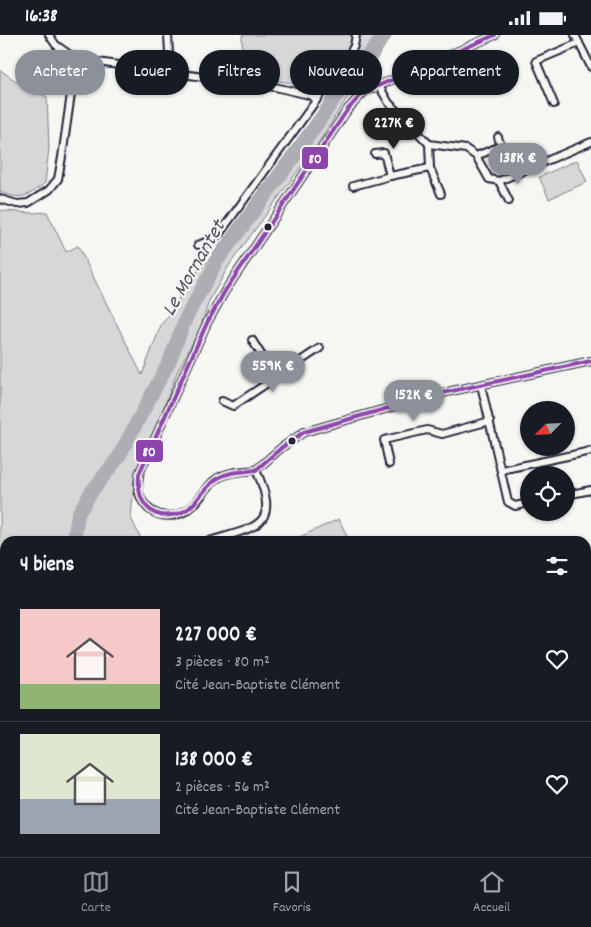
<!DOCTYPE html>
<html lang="fr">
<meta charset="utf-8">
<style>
body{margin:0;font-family:Dekko,sans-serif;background:#20242c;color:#f1f3f6;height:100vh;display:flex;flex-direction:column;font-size:19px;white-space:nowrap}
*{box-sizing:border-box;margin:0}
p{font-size:16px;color:#9ea1a6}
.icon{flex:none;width:28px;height:28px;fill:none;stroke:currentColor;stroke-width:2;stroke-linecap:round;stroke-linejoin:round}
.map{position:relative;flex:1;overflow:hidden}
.side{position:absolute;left:0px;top:501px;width:591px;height:321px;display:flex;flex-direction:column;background:#171b24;border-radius:15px 15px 0 0;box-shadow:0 1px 4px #0004}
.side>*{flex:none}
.guide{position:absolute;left:15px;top:15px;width:561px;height:45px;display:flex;gap:10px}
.needle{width:32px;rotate:246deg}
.buttons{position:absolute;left:520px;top:366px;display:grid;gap:10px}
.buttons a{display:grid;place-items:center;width:55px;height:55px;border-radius:50%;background:#171b24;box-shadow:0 1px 4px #0004;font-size:25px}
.price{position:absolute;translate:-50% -42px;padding:0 11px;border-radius:18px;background:#8c9099;color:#fff;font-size:16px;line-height:32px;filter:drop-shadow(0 1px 2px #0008)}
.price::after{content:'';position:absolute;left:50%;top:30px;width:15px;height:11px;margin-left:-8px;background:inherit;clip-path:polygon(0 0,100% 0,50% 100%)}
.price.active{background:#222;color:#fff}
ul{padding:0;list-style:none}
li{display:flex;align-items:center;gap:15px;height:125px;padding:0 20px}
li+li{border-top:1px solid #363941}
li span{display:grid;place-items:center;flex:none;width:140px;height:100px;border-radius:0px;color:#555}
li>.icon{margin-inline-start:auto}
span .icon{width:60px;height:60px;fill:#fffc;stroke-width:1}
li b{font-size:21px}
h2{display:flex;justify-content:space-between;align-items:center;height:60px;padding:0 20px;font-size:21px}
.tag{padding:0 18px;border-radius:22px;background:#171b24;box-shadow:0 1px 4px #0004;font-size:18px;line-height:45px}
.tag.active{background:#8c9099;color:#fff}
.status{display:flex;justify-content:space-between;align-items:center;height:35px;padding:0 25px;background:#171b24;direction:ltr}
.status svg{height:14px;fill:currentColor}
.menu{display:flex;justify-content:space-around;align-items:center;height:70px;border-top:1px solid #363941;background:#171b24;font-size:14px;color:#9ea1a6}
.menu a{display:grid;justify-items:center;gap:2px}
.menu .active{color:#8c9099}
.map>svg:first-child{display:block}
</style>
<div class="status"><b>16:38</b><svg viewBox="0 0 49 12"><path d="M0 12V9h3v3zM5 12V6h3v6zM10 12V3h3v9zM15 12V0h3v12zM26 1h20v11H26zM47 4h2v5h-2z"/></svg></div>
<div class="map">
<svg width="591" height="822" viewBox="0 0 591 822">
<rect width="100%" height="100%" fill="#f6f6f2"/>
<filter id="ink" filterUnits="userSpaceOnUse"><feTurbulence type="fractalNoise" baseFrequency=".02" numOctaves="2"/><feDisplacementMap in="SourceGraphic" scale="10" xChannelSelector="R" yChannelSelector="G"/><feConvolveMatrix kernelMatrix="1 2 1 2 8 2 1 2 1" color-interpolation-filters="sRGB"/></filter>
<g filter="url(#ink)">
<g fill="#d7d7d7" stroke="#7c7c89">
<polygon points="242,0 391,0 376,25 347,63 316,111 230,229 209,266 200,294 178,335 164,372 135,440 131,483 142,506 5,506 5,748 0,745 0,174 3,176 33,178 47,177 66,217 78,211 142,340 161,290 176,271 185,247 205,230 353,29 310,51 243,40"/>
<path d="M 0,35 L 16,46 L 47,62 L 49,113 L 45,148 C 29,161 21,166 0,157 Z"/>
<polygon points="577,125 587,147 549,164 539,142"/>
<polygon points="339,484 349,506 291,506"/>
<polygon points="586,573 591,573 591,822 265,822 258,818 586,818"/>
<polygon points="0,763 5,764 5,790 0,788"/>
<polygon points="42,818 72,818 73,822 47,822"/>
</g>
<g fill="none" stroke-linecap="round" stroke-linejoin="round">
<polyline stroke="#757583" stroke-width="2.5" points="51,818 56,822"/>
<g stroke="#adadb3" stroke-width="14">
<polyline points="74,506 78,479 92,456 118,423 169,327 186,283 217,226 302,111 336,61 385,0"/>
<polyline points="0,587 5,584"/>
<polyline points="0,781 5,780"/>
<polyline points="264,818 271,822"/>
</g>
<g stroke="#22223b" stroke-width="10">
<g id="street">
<polyline points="49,0 56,10 76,24 275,52 309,60 317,64"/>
<polyline points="168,0 170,37"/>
<polyline points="575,0 591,32"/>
<polyline points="379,51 389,68 429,109 466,114 476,121 489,144 499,146 591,107"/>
<polyline points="554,69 536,26 579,8"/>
<polyline points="429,109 430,133 441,159"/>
<polyline points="375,119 384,118 390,141"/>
<polyline points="476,121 501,111 498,102"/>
<polyline points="499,146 509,166"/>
<polyline points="353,151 390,141 430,133"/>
<polyline points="0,164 17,169 28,168 49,155 58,144 62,122 76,24"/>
<polyline points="198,210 213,204 220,198 347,23 354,11 356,0"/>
<polyline points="252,305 276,343"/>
<polyline points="481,350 508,467 515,471 529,468"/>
<polyline points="222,366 233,371 320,313"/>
<polyline points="389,429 384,405 427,395 442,399 490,386"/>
<path d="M 256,435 C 242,437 227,436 215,445 C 205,453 199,467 189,474 C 169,487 146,481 139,458 C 137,452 139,445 139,439 L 207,288 L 225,256 L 348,74 L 364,57 L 495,0"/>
<polyline points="256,435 281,413 304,397 438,359 591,326"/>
<polyline points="501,435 591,416"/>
<polyline points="566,460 591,455"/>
<path d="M 209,506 C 256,492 282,492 256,435"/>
<polyline points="586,557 591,557"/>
</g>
</g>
<use href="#street" stroke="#f6f6f2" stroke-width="6"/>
<g stroke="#f6f6f2" stroke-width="8">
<g id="bus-1">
<path d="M 256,435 C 243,437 230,436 218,443 C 200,454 196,478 171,480 C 165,481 158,480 153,477 C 139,468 138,454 139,439 L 207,288 L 225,256 L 348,74 L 364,57 L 495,0"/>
<polyline points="256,435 281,413 304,397 438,359 591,326"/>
</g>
</g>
<use href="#bus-1" stroke="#8e44ad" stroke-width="4"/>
</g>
</g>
<g fill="#22223b" stroke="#f6f6f2" stroke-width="2">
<circle cx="268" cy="192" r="4.5"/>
<circle cx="292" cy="406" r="4.5"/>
</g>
<g text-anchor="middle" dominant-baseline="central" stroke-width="4" stroke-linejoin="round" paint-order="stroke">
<g font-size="21" font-style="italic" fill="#535365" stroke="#f6f6f2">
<text transform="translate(195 234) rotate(-60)">Le Mornantet</text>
</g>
</g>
<g stroke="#f6f6f2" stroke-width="2">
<rect x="301" y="111" width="28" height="24" rx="5" fill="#8e44ad"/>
<rect x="135" y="404" width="29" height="24" rx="5" fill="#8e44ad"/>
</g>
<g font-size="14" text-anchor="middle" font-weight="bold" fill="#fff">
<text x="315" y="128">80</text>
<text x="149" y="421">80</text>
</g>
</svg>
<div class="buttons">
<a><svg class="needle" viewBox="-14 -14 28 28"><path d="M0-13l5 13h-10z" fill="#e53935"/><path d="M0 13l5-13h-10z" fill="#9ea1a6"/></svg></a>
<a><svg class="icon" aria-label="locate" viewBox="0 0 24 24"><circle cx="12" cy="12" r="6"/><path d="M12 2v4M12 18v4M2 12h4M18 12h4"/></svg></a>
</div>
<b class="price active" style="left:394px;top:115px">227K €</b>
<b class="price" style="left:518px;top:150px">138K €</b>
<b class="price" style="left:273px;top:358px">559K €</b>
<b class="price" style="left:414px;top:387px">152K €</b>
<div class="guide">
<a class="tag active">Acheter</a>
<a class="tag">Louer</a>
<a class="tag">Filtres</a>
<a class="tag">Nouveau</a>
<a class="tag">Appartement</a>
</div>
<section class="side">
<h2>4 biens<svg class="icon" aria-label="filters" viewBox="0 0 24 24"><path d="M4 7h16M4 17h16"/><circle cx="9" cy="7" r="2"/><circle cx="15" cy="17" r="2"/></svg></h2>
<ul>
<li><span style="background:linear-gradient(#f6c9c9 75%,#8fb573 0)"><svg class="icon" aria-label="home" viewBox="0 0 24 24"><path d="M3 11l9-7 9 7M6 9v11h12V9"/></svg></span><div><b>227 000 €</b><p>3 pièces · 80 m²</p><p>Cité Jean-Baptiste Clément</p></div><svg class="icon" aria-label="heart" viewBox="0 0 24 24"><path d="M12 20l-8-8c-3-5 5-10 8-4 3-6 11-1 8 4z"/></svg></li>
<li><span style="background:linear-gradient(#dfe7d0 65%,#9aa5b1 0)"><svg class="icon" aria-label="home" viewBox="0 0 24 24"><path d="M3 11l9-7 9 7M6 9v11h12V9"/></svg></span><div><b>138 000 €</b><p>2 pièces · 56 m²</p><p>Cité Jean-Baptiste Clément</p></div><svg class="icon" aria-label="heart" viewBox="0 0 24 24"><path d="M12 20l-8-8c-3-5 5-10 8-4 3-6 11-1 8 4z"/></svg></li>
</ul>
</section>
</div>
<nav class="menu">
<a class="active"><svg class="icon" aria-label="map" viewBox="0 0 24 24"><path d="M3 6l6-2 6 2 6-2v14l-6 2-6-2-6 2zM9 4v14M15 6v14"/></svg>Carte</a>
<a><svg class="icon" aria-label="saved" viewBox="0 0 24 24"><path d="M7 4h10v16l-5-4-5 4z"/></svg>Favoris</a>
<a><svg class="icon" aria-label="home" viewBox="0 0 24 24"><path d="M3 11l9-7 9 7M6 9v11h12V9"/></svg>Accueil</a>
</nav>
